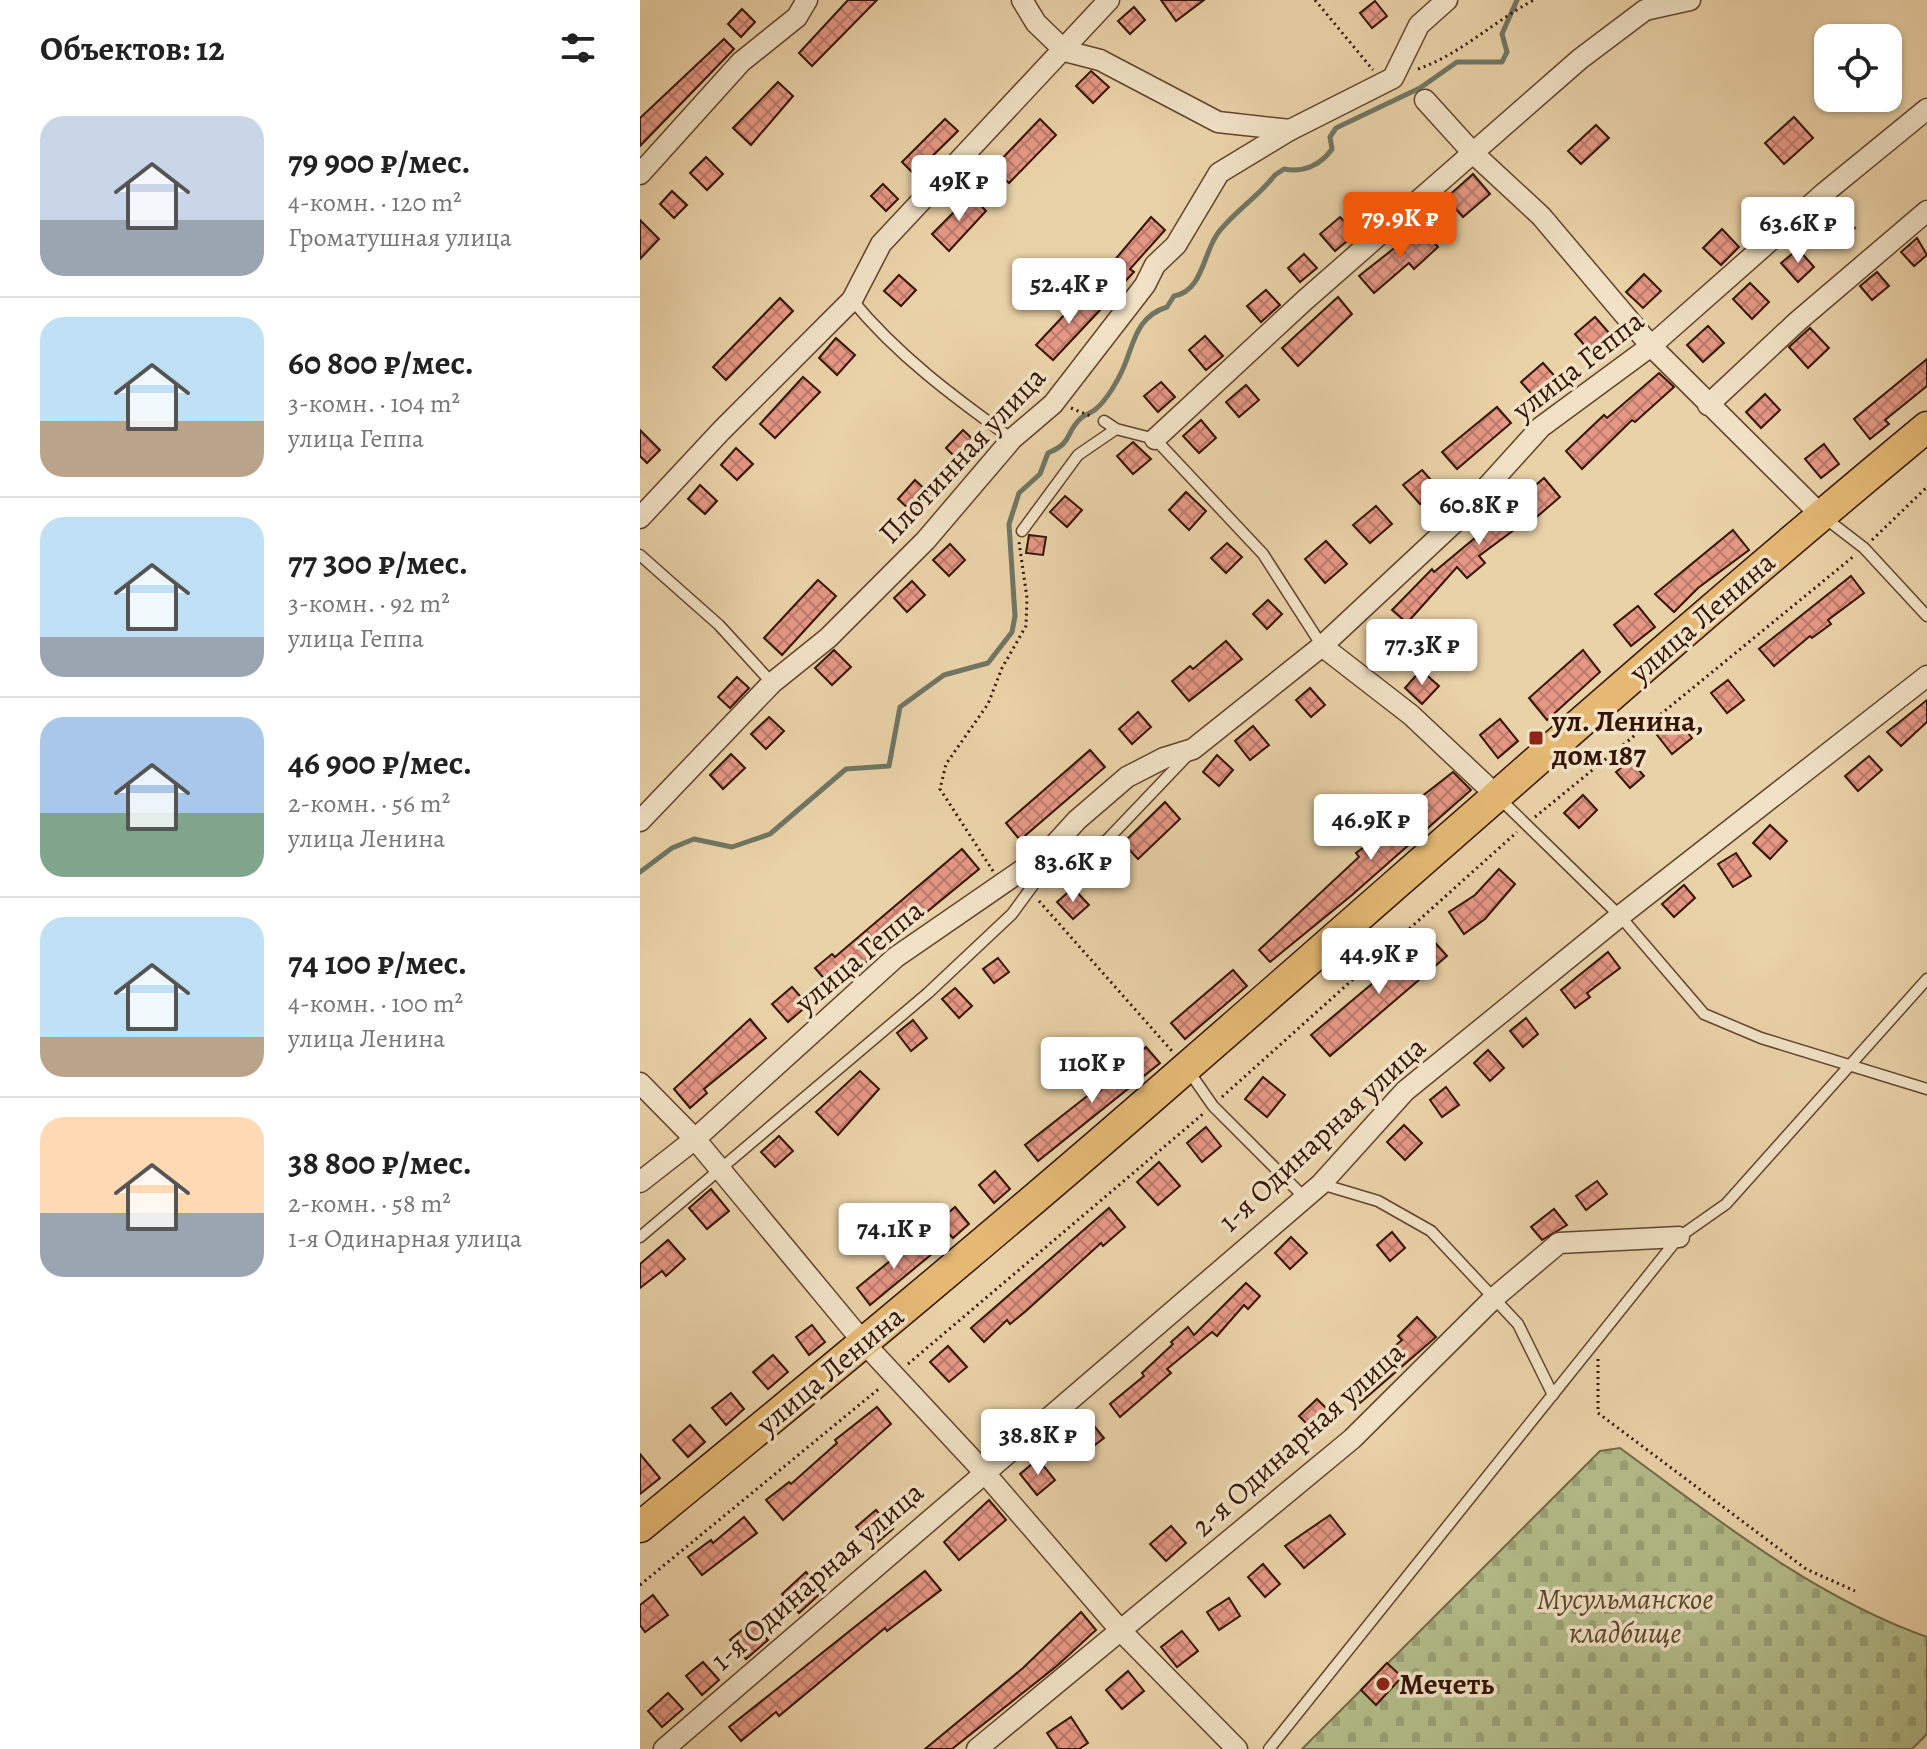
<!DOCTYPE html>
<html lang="ru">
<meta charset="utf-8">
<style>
body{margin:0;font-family:Alegreya,serif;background:#f6f6f6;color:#222;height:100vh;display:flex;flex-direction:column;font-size:30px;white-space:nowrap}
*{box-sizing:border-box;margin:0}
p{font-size:26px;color:#767676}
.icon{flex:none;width:44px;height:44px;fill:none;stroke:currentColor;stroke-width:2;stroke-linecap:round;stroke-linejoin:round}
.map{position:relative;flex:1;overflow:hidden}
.sheet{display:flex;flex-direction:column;background:#fff;width:640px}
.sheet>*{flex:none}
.fabs{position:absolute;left:1174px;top:24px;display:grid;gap:16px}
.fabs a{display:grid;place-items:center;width:88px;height:88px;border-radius:16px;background:#fff;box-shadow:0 2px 6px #0004;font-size:40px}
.price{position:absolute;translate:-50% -68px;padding:0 18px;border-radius:8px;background:#fff;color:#222;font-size:26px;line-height:52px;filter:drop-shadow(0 2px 4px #0008)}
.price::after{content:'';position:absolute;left:50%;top:48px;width:24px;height:18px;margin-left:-12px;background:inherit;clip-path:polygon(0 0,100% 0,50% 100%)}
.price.current{background:#ea580c;color:#fff}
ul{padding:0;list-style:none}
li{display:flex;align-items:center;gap:24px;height:200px;padding:0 40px}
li+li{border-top:2px solid #e0e0e0}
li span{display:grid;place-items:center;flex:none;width:224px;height:160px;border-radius:24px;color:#555}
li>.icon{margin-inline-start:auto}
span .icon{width:96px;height:96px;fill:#fffc;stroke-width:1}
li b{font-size:34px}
h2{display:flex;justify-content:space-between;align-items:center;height:96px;padding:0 40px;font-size:34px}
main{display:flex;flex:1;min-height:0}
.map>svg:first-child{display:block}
</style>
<main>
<section class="sheet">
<h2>Объектов: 12<svg class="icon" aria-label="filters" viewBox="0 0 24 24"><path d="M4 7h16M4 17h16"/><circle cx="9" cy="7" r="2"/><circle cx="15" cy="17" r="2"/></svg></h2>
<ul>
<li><span style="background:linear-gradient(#c9d6e8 65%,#9aa5b1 0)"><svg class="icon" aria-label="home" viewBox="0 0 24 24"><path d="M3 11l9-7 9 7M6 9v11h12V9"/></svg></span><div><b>79 900 ₽/мес.</b><p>4-комн. · 120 m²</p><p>Громатушная улица</p></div></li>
<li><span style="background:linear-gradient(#bfe0f5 65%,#b9a48a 0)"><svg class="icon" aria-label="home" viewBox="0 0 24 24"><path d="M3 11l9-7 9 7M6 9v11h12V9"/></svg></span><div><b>60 800 ₽/мес.</b><p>3-комн. · 104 m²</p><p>улица Геппа</p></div></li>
<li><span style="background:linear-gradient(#bfe0f5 75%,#9aa5b1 0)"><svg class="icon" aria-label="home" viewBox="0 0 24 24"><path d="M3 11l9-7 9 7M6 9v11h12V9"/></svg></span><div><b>77 300 ₽/мес.</b><p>3-комн. · 92 m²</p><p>улица Геппа</p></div></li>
<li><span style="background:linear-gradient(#a9c7e8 60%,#7fa58c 0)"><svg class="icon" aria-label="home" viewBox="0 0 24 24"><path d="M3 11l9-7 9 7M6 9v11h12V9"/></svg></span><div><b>46 900 ₽/мес.</b><p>2-комн. · 56 m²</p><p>улица Ленина</p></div></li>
<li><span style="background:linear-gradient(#bfe0f5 75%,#b9a48a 0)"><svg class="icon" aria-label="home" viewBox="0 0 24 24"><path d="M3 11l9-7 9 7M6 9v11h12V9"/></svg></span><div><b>74 100 ₽/мес.</b><p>4-комн. · 100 m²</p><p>улица Ленина</p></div></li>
<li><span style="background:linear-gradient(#ffd9b3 60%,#9aa5b1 0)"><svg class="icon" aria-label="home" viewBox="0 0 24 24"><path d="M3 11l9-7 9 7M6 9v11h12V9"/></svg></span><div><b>38 800 ₽/мес.</b><p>2-комн. · 58 m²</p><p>1-я Одинарная улица</p></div></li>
</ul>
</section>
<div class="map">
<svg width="1287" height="1749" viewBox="0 0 1287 1749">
<defs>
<pattern id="cemetery-stones" width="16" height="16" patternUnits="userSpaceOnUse" patternTransform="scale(2)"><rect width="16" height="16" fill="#b3bd8a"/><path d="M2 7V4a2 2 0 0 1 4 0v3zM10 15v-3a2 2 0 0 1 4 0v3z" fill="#9ba275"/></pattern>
<pattern id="building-cross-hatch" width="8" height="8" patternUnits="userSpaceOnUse" patternTransform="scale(2)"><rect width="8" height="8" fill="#e69885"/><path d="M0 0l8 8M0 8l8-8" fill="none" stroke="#bb7b6b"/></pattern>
</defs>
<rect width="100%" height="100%" fill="#ead2a8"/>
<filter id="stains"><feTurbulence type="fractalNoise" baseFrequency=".0025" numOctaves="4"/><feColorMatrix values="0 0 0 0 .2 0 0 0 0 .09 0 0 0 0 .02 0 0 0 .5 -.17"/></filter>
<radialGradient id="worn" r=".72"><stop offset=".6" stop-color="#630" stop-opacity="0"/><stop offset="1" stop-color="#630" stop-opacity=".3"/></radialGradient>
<path fill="url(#cemetery-stones)" stroke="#746847" stroke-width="2" d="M 980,1448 C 1077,1519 1172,1596 1287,1637 L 1287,1734 L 1272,1749 L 662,1749 L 960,1451 Z"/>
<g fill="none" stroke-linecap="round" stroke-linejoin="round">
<path stroke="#707664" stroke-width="5" d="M 0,872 L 32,848 L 54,839 L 92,847 L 130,834 L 206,769 L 249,766 L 260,707 L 304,675 L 348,663 L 372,632 L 375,616 L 369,524 L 379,493 L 400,474 L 408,453 C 434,442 424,434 441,418 C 446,414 453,412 457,408 C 467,399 477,382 482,371 C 494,345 495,317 527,307 L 534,296 C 563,291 563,253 578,233 C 594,212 618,197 635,175 L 644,169 C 663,173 681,165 692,149 L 690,137 L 696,128 L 780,88 L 817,62 L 862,62 L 867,52 L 862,34 L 877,0"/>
</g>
<g fill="url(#building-cross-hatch)" stroke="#341404" stroke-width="2">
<polygon points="208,0 237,0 172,66 159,53"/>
<polygon points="521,0 564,0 536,21"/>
<polygon points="735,1 747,16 732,28 720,13"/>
<polygon points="494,7 505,20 490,34 478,21"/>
<polygon points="102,9 115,22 101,37 88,24"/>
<polygon points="84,39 94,49 0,146 0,118"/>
<polygon points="451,71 469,87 453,103 436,86"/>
<polygon points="138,82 153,96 111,145 93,128"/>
<polygon points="1154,117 1173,138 1144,164 1125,143"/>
<polygon points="305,119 318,131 274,174 262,162"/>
<polygon points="400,119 416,135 369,183 353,168"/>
<polygon points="956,125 969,138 941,164 928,151"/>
<polygon points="66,157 83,174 67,190 50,173"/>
<polygon points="833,174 850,194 823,217 806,198"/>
<polygon points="243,184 258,199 246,211 231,196"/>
<polygon points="32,191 47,205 34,218 20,204"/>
<polygon points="331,195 346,211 309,251 292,234"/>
<polygon points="734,195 746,209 695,251 680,234 700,217 704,221"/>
<polygon points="1197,207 1215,228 1195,244 1178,222"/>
<polygon points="511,217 525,230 490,269 494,272 478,289 462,275"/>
<polygon points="0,220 19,239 0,259"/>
<polygon points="781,227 798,247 774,269 769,263 734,293 719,276"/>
<polygon points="1082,229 1099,247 1081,265 1063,248"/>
<polygon points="1277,238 1287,255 1274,266 1261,252"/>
<polygon points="1158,249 1174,267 1158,282 1141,263"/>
<polygon points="664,254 677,268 660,282 648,268"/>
<polygon points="1237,272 1249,286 1232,300 1220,286"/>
<polygon points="1004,274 1021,291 1003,308 986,292"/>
<polygon points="259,275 276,290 261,306 244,291"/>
<polygon points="1110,283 1129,302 1112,319 1093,299"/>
<polygon points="626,290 640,305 621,322 607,306"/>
<polygon points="445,293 462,308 413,360 396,345"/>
<polygon points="698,297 712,314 658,366 642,348"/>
<polygon points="140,298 153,311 86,380 73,367"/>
<polygon points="955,317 970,334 950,352 935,334"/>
<polygon points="1068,326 1084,343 1063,362 1047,345"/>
<polygon points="1170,328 1189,348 1168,368 1149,347"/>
<polygon points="565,336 583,356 566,370 549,350"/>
<polygon points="196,338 215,355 197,375 179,358"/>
<polygon points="1287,359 1287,386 1245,420 1249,424 1230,439 1214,419"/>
<polygon points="903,363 919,381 897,400 881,382"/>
<polygon points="1019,373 1034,387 995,422 992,420 942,469 926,451 964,415 967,418"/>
<polygon points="163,377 180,392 135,438 120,424"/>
<polygon points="521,382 535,397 518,412 504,396"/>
<polygon points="606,385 619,400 599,417 586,402"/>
<polygon points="1125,394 1140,410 1121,428 1106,412"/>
<polygon points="857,407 871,423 817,469 802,452"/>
<polygon points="561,420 576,438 559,453 543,436"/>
<polygon points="0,430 20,450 7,463 0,456"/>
<polygon points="323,430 339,445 322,464 306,448"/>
<polygon points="493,442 511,459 493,474 477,456"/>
<polygon points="1184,444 1199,464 1181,478 1165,459"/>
<polygon points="96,448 113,464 97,480 81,465"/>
<polygon points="782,470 798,488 780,504 763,485"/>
<polygon points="904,478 920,497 885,527 882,524 839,556 845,563 827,578 817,567 767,623 752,610 792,569 794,572 842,532 839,528 853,517 855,520"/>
<polygon points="275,480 290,494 273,513 258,499"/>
<polygon points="60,485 77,501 65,514 48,499"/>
<polygon points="546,492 566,511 549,530 529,510"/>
<polygon points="425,496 442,510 427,527 410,512"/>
<polygon points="736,506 752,524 730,543 713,525"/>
<polygon points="1093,530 1109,550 1058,588 1034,612 1015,594"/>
<polygon points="389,535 406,537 403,555 386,553"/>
<polygon points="686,541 707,564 685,583 665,559"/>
<polygon points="587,543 602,557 586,573 571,558"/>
<polygon points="310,544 325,560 309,576 293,560"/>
<polygon points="1211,576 1224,593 1188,620 1191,624 1172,638 1170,636 1134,666 1119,649"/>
<polygon points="178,580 196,596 142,655 124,638"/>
<polygon points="272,581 285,595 267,612 254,598"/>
<polygon points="628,600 642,614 627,629 613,614"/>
<polygon points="998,606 1015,627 991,646 974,625"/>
<polygon points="586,641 602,659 549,701 532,681 550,666 553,669"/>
<polygon points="194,650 211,667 192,685 175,668"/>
<polygon points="943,650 960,672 907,720 889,698"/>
<polygon points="781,670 799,686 782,704 765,688"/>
<polygon points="97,677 109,688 90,708 78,697"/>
<polygon points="1088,680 1104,700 1087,713 1071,693"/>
<polygon points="670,688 685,705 671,717 656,700"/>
<polygon points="1287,700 1287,722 1261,746 1247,732"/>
<polygon points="498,712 511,727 492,744 479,729"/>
<polygon points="129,717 144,731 126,749 111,734"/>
<polygon points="860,719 878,741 858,758 840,735"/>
<polygon points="1037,719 1052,738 1032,754 1017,735"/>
<polygon points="613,726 629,745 610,760 595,741"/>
<polygon points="450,750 465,767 380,840 366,823"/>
<polygon points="91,754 105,768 83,789 70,775"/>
<polygon points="577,755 593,770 579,786 563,772"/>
<polygon points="1229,756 1242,770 1218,791 1205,776"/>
<polygon points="990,760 1004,776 990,788 976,772"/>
<polygon points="813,772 831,790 712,895 630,962 619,950 719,857 716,853 771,813 767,808"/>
<polygon points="943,795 957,810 939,828 924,813"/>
<polygon points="525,802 540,819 498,859 483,843"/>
<polygon points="1130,825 1147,841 1130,859 1113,843"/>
<polygon points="322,849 339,869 193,989 175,968 192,954 195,957"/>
<polygon points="1096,853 1111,876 1093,887 1078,864"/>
<polygon points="859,869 875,884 845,919 824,934 809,912 835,895"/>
<polygon points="1044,885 1055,898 1034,917 1022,904"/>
<polygon points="433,888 449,905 433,919 417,902"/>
<polygon points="789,936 807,956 690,1056 671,1035"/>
<polygon points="968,952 980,968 947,993 950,997 935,1008 921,990"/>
<polygon points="358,958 369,972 354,983 343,969"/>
<polygon points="593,970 607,986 545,1039 531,1023"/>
<polygon points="152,987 168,1005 148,1022 132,1004"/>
<polygon points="315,988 332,1006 319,1018 302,999"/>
<polygon points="886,1018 898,1034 883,1047 870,1031"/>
<polygon points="110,1019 126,1038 64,1089 67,1093 50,1108 34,1089"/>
<polygon points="273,1020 287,1038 271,1051 257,1033"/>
<polygon points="506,1047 520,1063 398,1161 385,1145 451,1093 454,1096"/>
<polygon points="848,1050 864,1068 850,1081 834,1063"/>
<polygon points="220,1071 239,1089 198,1135 176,1112"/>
<polygon points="623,1077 645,1095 627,1117 605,1099"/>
<polygon points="806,1087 819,1105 802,1117 790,1100"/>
<polygon points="764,1125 782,1143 765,1160 747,1142"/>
<polygon points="566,1127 581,1146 562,1162 547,1143"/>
<polygon points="139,1136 153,1151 135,1167 121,1152"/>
<polygon points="519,1162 540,1186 518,1205 497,1182"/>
<polygon points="355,1171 370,1189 354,1203 339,1185"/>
<polygon points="957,1181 967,1194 946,1210 936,1196"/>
<polygon points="71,1189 89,1211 67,1229 49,1208"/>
<polygon points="315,1207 329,1224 313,1238 298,1222"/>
<polygon points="469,1208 485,1227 463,1246 461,1243 386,1311 370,1324 367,1320 344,1342 331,1328"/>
<polygon points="914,1209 927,1225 902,1240 891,1227"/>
<polygon points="752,1232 765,1248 750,1261 737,1245"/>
<polygon points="651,1237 667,1253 650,1269 635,1253"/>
<polygon points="278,1238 292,1254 230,1305 217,1288"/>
<polygon points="28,1240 45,1259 26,1276 22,1271 0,1288 0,1264"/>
<polygon points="606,1283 620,1296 608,1309 604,1305 577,1336 572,1332 527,1369 531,1373 480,1417 470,1404 504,1376 502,1373 533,1344 531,1342 548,1327 554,1335"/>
<polygon points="777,1317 796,1337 720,1403 705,1389 762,1340 758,1336"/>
<polygon points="172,1325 185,1342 169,1355 156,1337"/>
<polygon points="308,1346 327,1367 309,1382 290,1362"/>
<polygon points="133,1355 148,1372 128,1389 113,1372"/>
<polygon points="91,1393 104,1409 86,1425 72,1408"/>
<polygon points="677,1399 692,1414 674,1431 659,1416"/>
<polygon points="237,1407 251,1424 143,1520 126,1500 149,1482 151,1484 197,1443 195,1440"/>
<polygon points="450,1421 464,1438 443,1454 429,1437"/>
<polygon points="50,1425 65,1442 48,1457 33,1440"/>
<polygon points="0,1454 20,1478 0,1494"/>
<polygon points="398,1459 415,1480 397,1495 380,1474"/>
<polygon points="349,1500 366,1520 319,1560 304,1542"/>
<polygon points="236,1510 253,1529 232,1547 216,1527"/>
<polygon points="690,1515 705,1534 664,1568 645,1546"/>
<polygon points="104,1517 117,1533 62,1575 48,1557 71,1540 73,1543"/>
<polygon points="531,1526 546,1543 526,1561 510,1544"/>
<polygon points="623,1564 640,1584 625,1597 608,1577"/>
<polygon points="285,1571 301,1590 247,1631 245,1628 139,1716 136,1712 101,1741 89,1727"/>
<polygon points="166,1572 183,1591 159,1613 142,1594"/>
<polygon points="13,1595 28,1615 5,1632 0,1625 0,1605"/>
<polygon points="589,1598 600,1616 579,1630 567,1612"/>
<polygon points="441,1612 456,1630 418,1665 312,1749 285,1749 383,1668"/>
<polygon points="112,1622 128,1640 106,1659 90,1640"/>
<polygon points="542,1631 558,1651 537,1667 521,1647"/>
<polygon points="63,1662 79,1680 62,1695 46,1676"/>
<polygon points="747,1663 762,1677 736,1705 721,1690"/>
<polygon points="488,1671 504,1691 482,1709 466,1690"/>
<polygon points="28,1693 43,1709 22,1727 8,1711"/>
<polygon points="431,1717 448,1743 439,1749 418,1749 407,1733"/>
</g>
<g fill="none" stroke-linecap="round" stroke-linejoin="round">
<g stroke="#62442d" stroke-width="13">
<g id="service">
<path d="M 212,300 C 258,356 314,397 372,439"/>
<polyline points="464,421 476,429 515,439 623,554 682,646"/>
<polyline points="1185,518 1224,548 1287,616"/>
<polyline points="382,531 438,455 476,429"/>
<polyline points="0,555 79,625 132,683"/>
<polyline points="859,798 980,916 1064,1014 1121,1038 1287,1089"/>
<polyline points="413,858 466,841 547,756"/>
<polyline points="548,1070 573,1106 665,1198"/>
<polyline points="681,1184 738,1201 791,1231 878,1324 913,1395"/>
<polyline points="0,1237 288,993 372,914 413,858 409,854"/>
<polyline points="629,1749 1039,1237 1086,1204 1287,979"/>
</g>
</g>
<g stroke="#62442d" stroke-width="23">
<g id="minor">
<polyline points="382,0 396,23 425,51 460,60 578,122 650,130"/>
<polyline points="785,100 833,153 901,216 1011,346 1181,515"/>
<polyline points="0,174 101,62 157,17 167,0"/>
<polyline points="1068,405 1158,321 1287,211"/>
<polyline points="515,439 665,300 940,59 1005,10 1050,0"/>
<polyline points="0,518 81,431 212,300 241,244 469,0"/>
<polyline points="682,646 771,715 856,795"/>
<polyline points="0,821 132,683 188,638 286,540 372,439 413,404 505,285 515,265 536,245 579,173 650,130 753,78 779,25 807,0"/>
<polyline points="0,1083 55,1139 224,1343 343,1471 481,1631 597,1749"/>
<polyline points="0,1182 55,1139 256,957 407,853 437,820 487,777 524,758 553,749 682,646 816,521 901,427 1011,346 1183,194 1287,109"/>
<polyline points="24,1749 681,1184 765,1091 980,916 1287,676"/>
<polyline points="337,1749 712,1439 855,1297 919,1243 1039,1237"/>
</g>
</g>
<g stroke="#341404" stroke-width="33">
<path id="primary" d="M 0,1527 C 184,1376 368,1224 547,1067 C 793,853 1036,635 1287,427"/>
</g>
<g stroke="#341404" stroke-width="3" stroke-dasharray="2 4" stroke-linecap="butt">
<polyline points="675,0 733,70"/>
<path d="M 778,69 C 821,54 854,21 894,0"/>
<polyline points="431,408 453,417"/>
<polyline points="1232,540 1287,487"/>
<polyline points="895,817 1214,556"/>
<polyline points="353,871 300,789 306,764 348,704 362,668 386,626 387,598 379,542"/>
<polyline points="399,901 532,1051"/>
<polyline points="582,1097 877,832"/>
<polyline points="958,1359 958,1413 1166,1569 1215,1591"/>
<polyline points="268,1364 564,1113"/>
<polyline points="0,1585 241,1387"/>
</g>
<use href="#service" stroke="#f1e2c6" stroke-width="10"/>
<use href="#minor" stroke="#f1e2c6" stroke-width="20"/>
<use href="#primary" stroke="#e5b974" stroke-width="30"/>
</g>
<g fill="#8f2418" stroke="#f1e2c6" stroke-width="3">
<rect x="888" y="730" width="16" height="16" rx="4"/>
<circle cx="743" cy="1684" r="8"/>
</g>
<g text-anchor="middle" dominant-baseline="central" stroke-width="7" stroke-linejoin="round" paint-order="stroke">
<g font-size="30" fill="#341404" stroke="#f1e2c6">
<text transform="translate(938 365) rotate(-38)">улица Геппа</text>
<text transform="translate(322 455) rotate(-47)">Плотинная улица</text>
<text transform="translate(1062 617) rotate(-41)">улица Ленина</text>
<text transform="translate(219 956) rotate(-40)">улица Геппа</text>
<text transform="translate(682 1134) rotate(-43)">1-я Одинарная улица</text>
<text transform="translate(190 1370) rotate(-40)">улица Ленина</text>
<text transform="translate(658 1439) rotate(-42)">2-я Одинарная улица</text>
<text transform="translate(177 1576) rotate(-41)">1-я Одинарная улица</text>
</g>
<g font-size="30" font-weight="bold" fill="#341404" stroke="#f1e2c6" text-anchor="start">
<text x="912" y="721">ул. Ленина,<tspan x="912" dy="34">дом 187</tspan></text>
<text x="759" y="1684">Мечеть</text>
</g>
<g font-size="30" font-style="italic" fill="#5a472c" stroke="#f1e2c6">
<text x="985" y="1599">Мусульманское<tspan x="985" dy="34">кладбище</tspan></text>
</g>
</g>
<rect width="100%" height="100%" filter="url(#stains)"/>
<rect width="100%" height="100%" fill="url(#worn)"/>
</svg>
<div class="fabs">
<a><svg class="icon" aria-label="locate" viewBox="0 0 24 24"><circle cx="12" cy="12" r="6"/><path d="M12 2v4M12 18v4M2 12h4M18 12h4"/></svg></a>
</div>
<b class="price" style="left:319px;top:223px">49K ₽</b>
<b class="price current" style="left:760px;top:260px">79.9K ₽</b>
<b class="price" style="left:1158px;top:265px">63.6K ₽</b>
<b class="price" style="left:429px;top:326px">52.4K ₽</b>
<b class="price" style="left:839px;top:547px">60.8K ₽</b>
<b class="price" style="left:782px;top:687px">77.3K ₽</b>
<b class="price" style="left:731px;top:862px">46.9K ₽</b>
<b class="price" style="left:433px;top:904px">83.6K ₽</b>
<b class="price" style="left:739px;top:996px">44.9K ₽</b>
<b class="price" style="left:452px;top:1105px">110K ₽</b>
<b class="price" style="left:254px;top:1271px">74.1K ₽</b>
<b class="price" style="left:398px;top:1477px">38.8K ₽</b>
</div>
</main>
